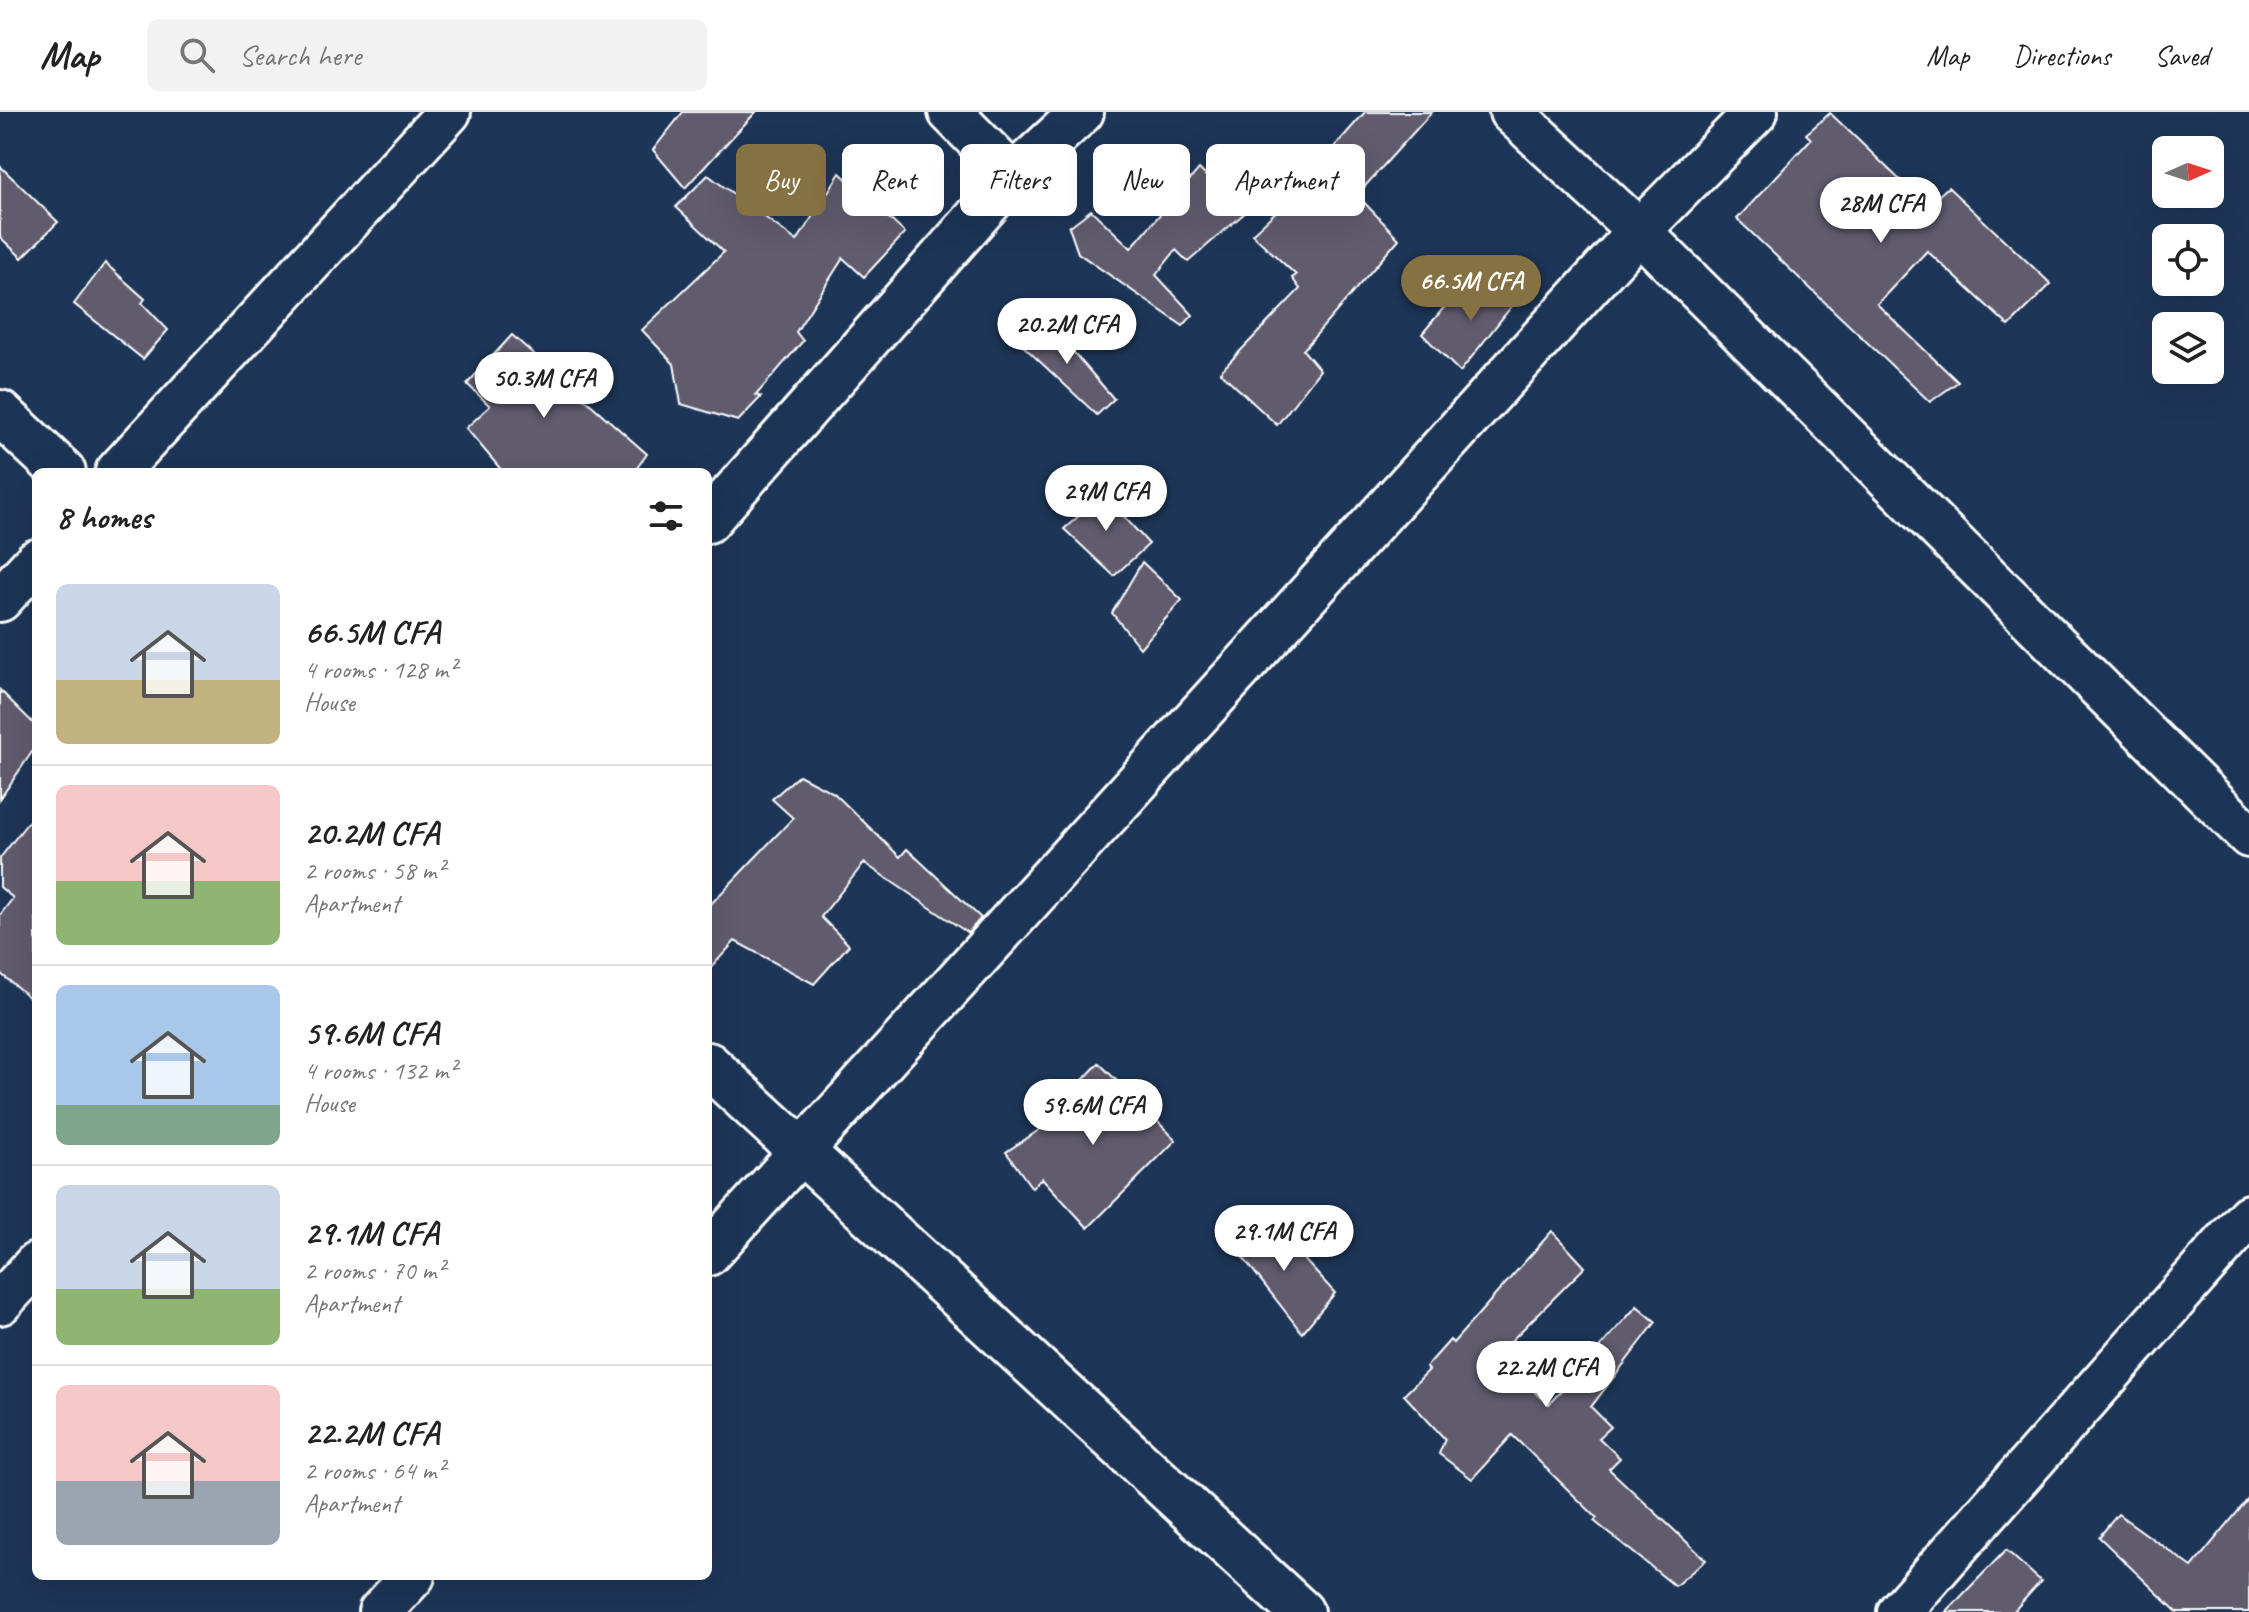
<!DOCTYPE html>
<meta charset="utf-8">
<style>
body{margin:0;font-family:Caveat,sans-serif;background:#f2f2f2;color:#222;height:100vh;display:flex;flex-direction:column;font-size:30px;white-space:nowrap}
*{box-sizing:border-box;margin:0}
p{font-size:26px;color:#767676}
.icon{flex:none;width:44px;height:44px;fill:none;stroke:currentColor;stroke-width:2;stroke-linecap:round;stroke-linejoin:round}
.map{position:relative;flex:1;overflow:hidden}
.drawer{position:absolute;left:32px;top:356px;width:680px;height:1112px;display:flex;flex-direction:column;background:#fff;border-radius:12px;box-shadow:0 8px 32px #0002}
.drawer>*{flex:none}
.banner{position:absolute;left:736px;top:32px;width:760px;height:72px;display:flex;gap:16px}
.needle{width:52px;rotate:87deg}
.tools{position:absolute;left:2152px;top:24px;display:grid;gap:16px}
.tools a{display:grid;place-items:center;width:72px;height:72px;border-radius:12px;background:#fff;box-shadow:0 8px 32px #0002;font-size:40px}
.price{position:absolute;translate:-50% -68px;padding:0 18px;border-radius:28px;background:#fff;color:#222;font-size:26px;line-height:52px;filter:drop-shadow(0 2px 4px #0008)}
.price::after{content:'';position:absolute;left:50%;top:48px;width:24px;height:18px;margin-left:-12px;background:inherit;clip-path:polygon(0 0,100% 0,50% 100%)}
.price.on{background:#857141;color:#fff}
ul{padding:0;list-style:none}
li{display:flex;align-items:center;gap:24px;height:200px;padding:0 24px}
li+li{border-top:2px solid #e0e0e0}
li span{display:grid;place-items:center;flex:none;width:224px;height:160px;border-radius:12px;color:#555}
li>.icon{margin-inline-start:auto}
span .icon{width:96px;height:96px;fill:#fffc;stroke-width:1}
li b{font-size:34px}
h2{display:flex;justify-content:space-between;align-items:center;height:96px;padding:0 24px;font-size:34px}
.tag{padding:0 28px;border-radius:12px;background:#fff;box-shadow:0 8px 32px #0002;font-size:28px;line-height:72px}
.tag.on{background:#857141;color:#fff}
header{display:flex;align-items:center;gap:48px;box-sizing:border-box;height:112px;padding:0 40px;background:#fff;border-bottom:2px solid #e0e0e0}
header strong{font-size:38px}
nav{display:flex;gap:44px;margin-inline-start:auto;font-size:28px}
.search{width:560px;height:72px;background:#f2f2f2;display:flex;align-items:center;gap:20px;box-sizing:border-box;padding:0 28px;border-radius:12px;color:#767676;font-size:30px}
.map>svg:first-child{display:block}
</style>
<header>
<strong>Map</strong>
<div class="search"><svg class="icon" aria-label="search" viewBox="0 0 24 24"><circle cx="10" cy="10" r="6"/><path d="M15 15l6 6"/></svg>Search here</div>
<nav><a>Map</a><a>Directions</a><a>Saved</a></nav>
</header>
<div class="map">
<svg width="2249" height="1500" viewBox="0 0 2249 1500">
<rect width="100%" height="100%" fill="#1d3557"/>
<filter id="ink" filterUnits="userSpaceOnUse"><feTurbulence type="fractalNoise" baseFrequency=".0125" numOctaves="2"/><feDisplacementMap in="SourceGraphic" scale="16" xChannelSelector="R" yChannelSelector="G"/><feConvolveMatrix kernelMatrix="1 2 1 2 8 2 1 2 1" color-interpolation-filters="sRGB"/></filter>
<g filter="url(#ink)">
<g fill="#605c6e" stroke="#fff" stroke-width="2">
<polygon points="683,0 756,0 685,76 653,38"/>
<polygon points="1365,0 1432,0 1357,83 1399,127 1303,238 1320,258 1277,313 1220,260 1300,177 1292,166 1296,163 1252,122 1332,47 1328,42"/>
<polygon points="1830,1 1927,94 1948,75 2051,172 2009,214 1927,139 1877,192 1958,270 1930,290 1737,107 1811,27 1806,22"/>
<polygon points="0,54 58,110 22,146 0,125"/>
<polygon points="1199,57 1214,72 1224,64 1254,93 1188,150 1176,138 1156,163 1193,203 1183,214 1078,141 1069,115 1091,98 1131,136"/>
<polygon points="840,61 905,121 864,165 843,146 796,220 803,229 756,283 761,285 738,309 681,292 674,252 642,218 724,140 676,95 708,63 797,129"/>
<polygon points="105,151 145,187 142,191 168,218 143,247 74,192"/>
<polygon points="1533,159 1536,163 1460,260 1422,222 1456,181 1475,196"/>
<polygon points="1044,206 1114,287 1097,303 1021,232"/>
<polygon points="512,223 647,342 634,360 503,360 466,316 490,294 467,272"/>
<polygon points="1098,376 1149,432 1114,464 1064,417 1080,403 1075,397"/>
<polygon points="1142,450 1182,488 1140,536 1112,501"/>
<polygon points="0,578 36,614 36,634 0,687"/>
<polygon points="799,663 834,681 900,745 907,737 981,806 968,821 864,751 821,805 849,833 814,872 735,829 708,859 708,795 793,706 772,687"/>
<polygon points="36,700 36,891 0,861 0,803 13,786 0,775 0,746"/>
<polygon points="1099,951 1176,1028 1088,1116 1042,1066 1032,1076 1006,1040 1069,998 1061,991"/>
<polygon points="1265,1105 1335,1181 1302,1221 1231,1130"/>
<polygon points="1552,1119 1585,1155 1495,1245 1549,1292 1637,1194 1656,1210 1591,1295 1611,1315 1599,1326 1620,1346 1609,1357 1706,1448 1675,1474 1594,1409 1597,1406 1512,1323 1472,1367 1439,1342 1445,1327 1404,1283 1429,1258 1426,1255 1450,1228 1453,1231"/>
<polygon points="2249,1386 2249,1500 2177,1500 2099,1425 2118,1402 2192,1455"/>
<polygon points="2006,1438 2041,1469 2013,1500 1946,1500"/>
</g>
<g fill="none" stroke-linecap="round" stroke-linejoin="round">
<g stroke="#fff" stroke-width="48">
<g id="minor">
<polyline points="950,0 1013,64"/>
<polyline points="1511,0 1639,119 2249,724"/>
<polyline points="117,360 449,0"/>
<polyline points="708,409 1013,64 1082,0"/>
<polyline points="0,488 36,449"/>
<polyline points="708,1142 1639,119 1756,0"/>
<polyline points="0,1191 36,1152"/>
<polyline points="380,1500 413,1464"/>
<polyline points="1899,1500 2249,1104"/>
</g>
</g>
<g stroke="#fff" stroke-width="50">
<g id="tertiary">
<polyline points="0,301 63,360"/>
<polyline points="708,953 1301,1500"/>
</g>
</g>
<use href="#minor" stroke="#1d3557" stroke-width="42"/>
<use href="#tertiary" stroke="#1d3557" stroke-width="44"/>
</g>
</g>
</svg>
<div class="tools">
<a><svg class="needle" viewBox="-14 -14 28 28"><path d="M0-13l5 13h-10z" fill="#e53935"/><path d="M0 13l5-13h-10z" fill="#767676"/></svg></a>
<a><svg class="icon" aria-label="locate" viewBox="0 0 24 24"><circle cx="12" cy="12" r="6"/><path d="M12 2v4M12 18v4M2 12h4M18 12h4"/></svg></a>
<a><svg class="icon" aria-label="layers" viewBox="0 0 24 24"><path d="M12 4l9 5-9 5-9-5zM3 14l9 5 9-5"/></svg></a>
</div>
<b class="price" style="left:1881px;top:133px">28M CFA</b>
<b class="price on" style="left:1471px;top:211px">66.5M CFA</b>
<b class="price" style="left:1067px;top:254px">20.2M CFA</b>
<b class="price" style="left:544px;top:308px">50.3M CFA</b>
<b class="price" style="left:1106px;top:421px">29M CFA</b>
<b class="price" style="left:1093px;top:1035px">59.6M CFA</b>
<b class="price" style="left:1284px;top:1161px">29.1M CFA</b>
<b class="price" style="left:1546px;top:1297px">22.2M CFA</b>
<div class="banner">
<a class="tag on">Buy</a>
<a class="tag">Rent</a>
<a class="tag">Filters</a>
<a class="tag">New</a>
<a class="tag">Apartment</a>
</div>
<section class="drawer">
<h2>8 homes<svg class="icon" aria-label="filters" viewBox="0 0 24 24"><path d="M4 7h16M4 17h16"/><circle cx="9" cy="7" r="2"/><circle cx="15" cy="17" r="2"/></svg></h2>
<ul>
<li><span style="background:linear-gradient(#c9d6e8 60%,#c2b280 0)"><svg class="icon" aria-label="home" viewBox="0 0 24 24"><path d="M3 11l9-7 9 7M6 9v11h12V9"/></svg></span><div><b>66.5M CFA</b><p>4 rooms · 128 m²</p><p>House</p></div></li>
<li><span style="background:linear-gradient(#f6c9c9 60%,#8fb573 0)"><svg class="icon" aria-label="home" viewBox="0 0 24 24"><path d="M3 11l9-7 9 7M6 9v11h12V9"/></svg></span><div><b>20.2M CFA</b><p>2 rooms · 58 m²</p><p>Apartment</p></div></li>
<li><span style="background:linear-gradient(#a9c7e8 75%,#7fa58c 0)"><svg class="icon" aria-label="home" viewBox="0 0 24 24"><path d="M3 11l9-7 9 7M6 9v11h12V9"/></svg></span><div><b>59.6M CFA</b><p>4 rooms · 132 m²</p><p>House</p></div></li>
<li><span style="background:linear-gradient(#c9d6e8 65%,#8fb573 0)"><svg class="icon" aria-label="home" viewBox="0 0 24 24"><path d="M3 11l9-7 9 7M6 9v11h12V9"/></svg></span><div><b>29.1M CFA</b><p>2 rooms · 70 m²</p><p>Apartment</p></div></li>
<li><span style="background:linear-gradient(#f6c9c9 60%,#9aa5b1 0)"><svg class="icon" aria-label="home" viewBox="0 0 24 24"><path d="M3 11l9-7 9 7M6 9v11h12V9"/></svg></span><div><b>22.2M CFA</b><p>2 rooms · 64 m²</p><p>Apartment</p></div></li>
</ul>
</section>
</div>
